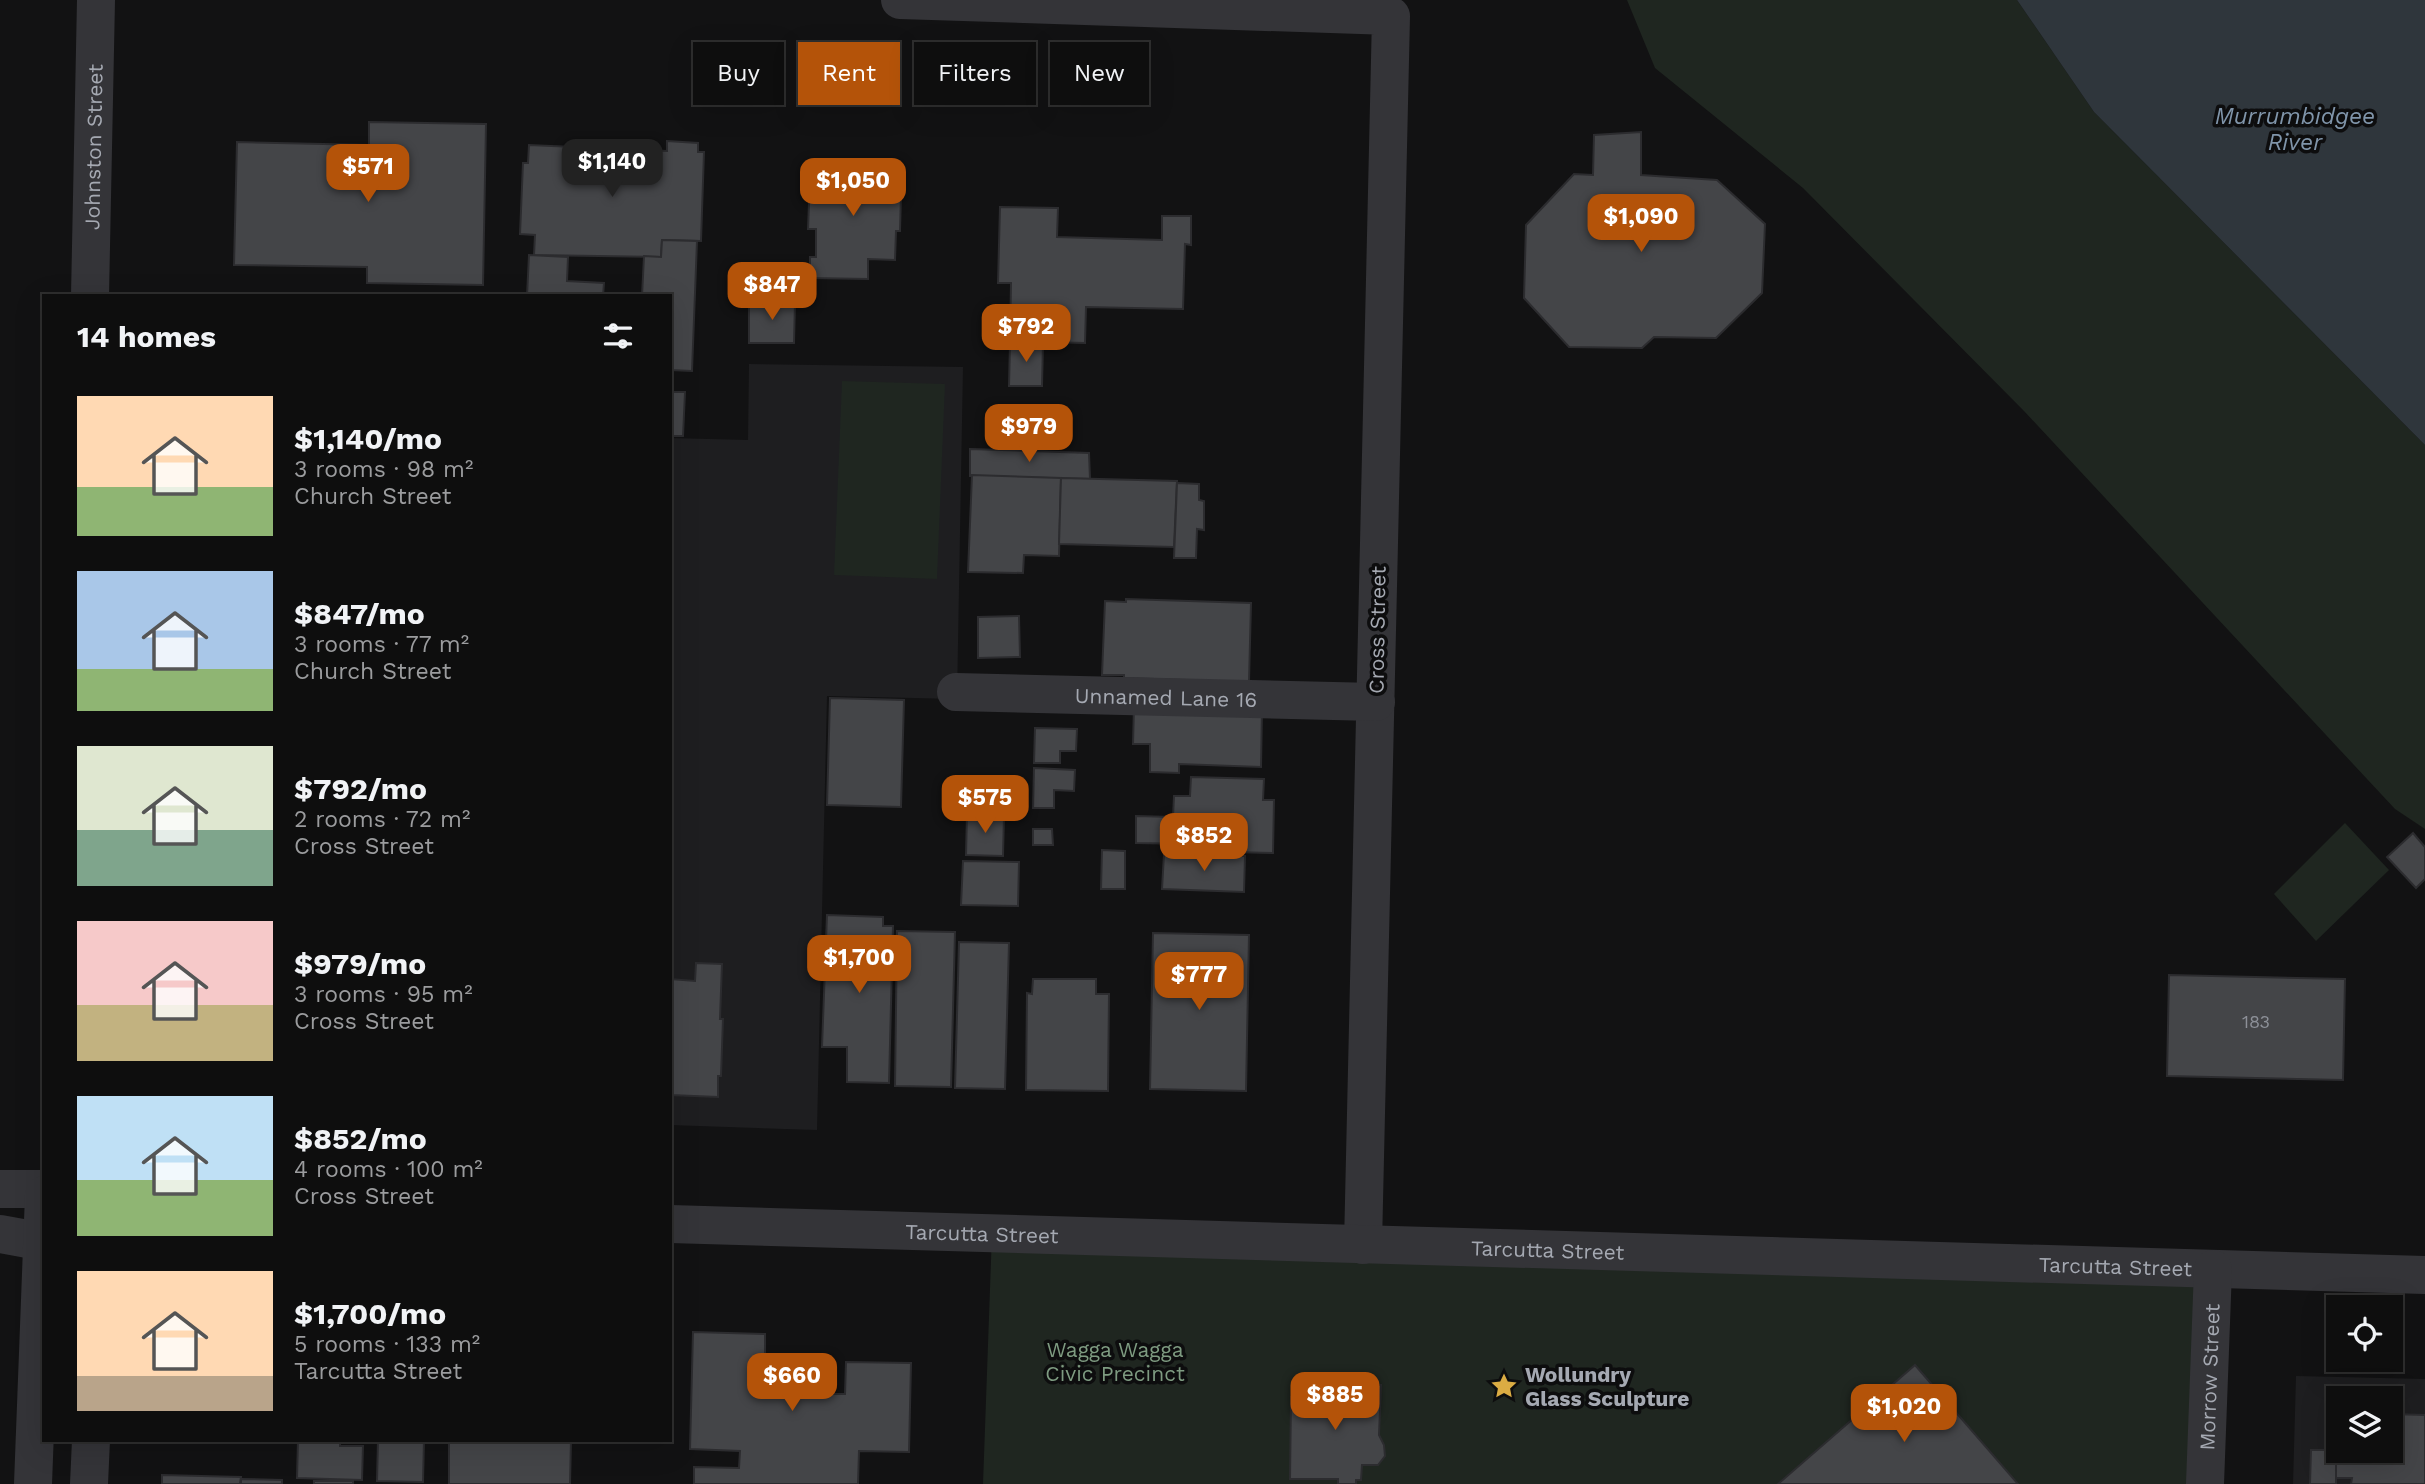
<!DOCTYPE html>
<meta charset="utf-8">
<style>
body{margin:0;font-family:"Work Sans",sans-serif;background:#1c1c1c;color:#f1f3f6;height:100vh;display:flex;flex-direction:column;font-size:26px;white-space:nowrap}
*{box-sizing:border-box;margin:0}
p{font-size:23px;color:#9b9c9e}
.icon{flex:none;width:38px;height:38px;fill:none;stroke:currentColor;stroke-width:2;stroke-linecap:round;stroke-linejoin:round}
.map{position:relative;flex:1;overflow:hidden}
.panel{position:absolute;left:42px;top:294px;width:630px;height:1148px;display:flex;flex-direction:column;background:#0e0e0e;border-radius:0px;box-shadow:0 7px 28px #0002,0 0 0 2px #2e2e2e}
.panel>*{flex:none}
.guide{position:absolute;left:693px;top:42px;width:665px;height:63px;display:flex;gap:14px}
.fabs{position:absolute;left:2326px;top:1295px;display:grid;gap:14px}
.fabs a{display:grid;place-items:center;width:77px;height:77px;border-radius:0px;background:#0e0e0e;box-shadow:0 7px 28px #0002,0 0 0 2px #2e2e2e;font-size:35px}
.price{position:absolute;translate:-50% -60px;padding:0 16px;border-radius:14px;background:#b45309;color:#fff;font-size:23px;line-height:46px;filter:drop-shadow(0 2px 4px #0008)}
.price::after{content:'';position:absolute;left:50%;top:42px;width:21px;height:16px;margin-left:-10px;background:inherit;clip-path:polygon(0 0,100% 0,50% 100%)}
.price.selected{background:#222;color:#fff}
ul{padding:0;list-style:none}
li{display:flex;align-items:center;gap:21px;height:175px;padding:0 35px}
li span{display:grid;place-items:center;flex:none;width:196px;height:140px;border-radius:0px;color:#555}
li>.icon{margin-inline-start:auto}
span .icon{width:84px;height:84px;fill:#fffc;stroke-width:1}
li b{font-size:30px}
h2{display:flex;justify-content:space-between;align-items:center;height:84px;padding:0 35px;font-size:30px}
.tag{padding:0 24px;border-radius:0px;background:#0e0e0e;box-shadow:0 7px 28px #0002,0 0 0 2px #2e2e2e;font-size:24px;line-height:63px}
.tag.selected{background:#b45309;color:#fff}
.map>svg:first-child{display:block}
</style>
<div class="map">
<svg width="2425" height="1484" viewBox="0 0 2425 1484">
<rect width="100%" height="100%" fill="#121213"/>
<g fill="#1e1e20" fill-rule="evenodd">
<polygon points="749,364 963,367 957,699 827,696 817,1130 670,1125 670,438 748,440"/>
<path d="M 2296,1376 L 2425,1379 L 2425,1484 L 2293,1484 ZM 2338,1398 L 2390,1398 L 2390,1451 L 2338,1451 Z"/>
</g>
<g fill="#1f2620">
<polygon points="1627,0 2017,0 2094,112 2425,445 2425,829 2395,809 2024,411 1803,188 1655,68"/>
<polygon points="842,381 945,384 937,579 834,575"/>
<polygon points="2345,823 2389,870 2316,941 2274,894"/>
<polygon points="992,1233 2213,1269 2205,1484 983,1484"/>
</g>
<polygon fill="#2f363c" points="2017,0 2425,0 2425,445 2094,112"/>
<g fill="#444548" stroke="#2c2c2f" stroke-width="2">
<polygon points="369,122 486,124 483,285 367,283 367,267 234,265 237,142 369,145"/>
<polygon points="1641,132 1641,175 1717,180 1765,224 1762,293 1716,338 1654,337 1642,348 1569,347 1524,298 1526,225 1574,174 1593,175 1594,135"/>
<polygon points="667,141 698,143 698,152 704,152 701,241 662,240 661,257 534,255 535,235 520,234 523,163 528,163 529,145 667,151"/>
<polygon points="855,159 893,160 892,194 901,194 900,231 896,231 895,260 868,259 868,279 810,278 810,257 816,257 816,229 808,229 810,177 816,177 816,166 854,167"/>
<polygon points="1000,207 1058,208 1057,237 1162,240 1162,216 1191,216 1191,245 1185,244 1183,309 1086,307 1085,343 1010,341 1011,283 998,283"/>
<polygon points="662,240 697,241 692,371 670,370 670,296 642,296 644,256 661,257"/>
<polygon points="529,255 568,257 567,281 604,283 603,296 527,296"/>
<polygon points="749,301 795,302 794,343 749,343"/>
<polygon points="1010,343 1043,343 1042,386 1009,386"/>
<polygon points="670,392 685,392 683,436 670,436"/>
<polygon points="970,449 1089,453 1090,479 970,476"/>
<polygon points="972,475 1061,478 1059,556 1024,555 1023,573 968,572"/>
<polygon points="1061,478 1177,481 1174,547 1059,544"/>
<polygon points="1177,483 1199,484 1199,500 1204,501 1204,530 1197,529 1196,558 1174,558"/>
<polygon points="1126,599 1251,603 1249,682 1124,678 1124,675 1102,675 1105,601 1126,602"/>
<polygon points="1019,616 1020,657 978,658 978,617"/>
<polygon points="830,698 904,700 901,807 827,805"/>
<polygon points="1134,706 1262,709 1261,767 1179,764 1179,773 1150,772 1150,744 1133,744"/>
<polygon points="1035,728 1077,729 1076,751 1060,751 1060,763 1034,763"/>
<polygon points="1034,768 1075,770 1074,791 1054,790 1054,808 1033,808"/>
<polygon points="1191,777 1264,779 1263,800 1274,800 1273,853 1189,851 1190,844 1136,843 1136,816 1173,817 1174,796 1190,796"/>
<polygon points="967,814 1004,815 1003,856 966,855"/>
<polygon points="1033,829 1052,829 1053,845 1033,845"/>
<polygon points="2413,833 2425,847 2425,879 2416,888 2387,857"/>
<polygon points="1102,850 1125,851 1125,889 1101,889"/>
<polygon points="1164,854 1245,856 1244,892 1162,889"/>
<polygon points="963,861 1019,862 1018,906 961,905"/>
<polygon points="827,915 883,917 883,926 893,926 889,1083 847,1082 847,1047 822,1047"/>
<polygon points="897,931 955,932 951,1087 895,1086"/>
<polygon points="1153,933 1249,935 1246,1091 1150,1089"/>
<polygon points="959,942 1009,943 1005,1089 955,1088"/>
<polygon points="696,963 722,964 720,1019 723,1019 721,1076 718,1076 718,1097 670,1095 670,979 695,981"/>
<polygon points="2169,975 2345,979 2343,1080 2167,1076"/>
<polygon points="1033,979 1096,979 1096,994 1109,994 1108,1091 1026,1090 1027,993 1032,994"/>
<polygon points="693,1332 765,1334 765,1356 832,1358 831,1394 845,1394 846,1362 911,1363 909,1452 859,1451 858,1484 694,1484 694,1467 739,1468 740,1451 690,1449"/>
<polygon points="1915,1365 2018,1484 1778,1484"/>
<polygon points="1296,1384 1381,1385 1379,1435 1384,1445 1385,1456 1378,1465 1362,1465 1361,1480 1356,1480 1356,1484 1338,1484 1338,1479 1290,1479 1291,1397 1296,1397"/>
<polygon points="2390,1414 2425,1415 2425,1484 2351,1484 2352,1478 2336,1478 2336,1450 2329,1441 2329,1432 2335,1425 2338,1424 2338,1451 2390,1451"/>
<polygon points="298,1440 340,1440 340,1446 363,1446 362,1480 297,1478"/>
<polygon points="378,1440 424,1440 423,1482 377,1481"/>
<polygon points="449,1440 571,1440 570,1484 449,1484"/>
<polygon points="2311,1450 2336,1450 2336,1484 2310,1484"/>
<polygon points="162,1475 241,1477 240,1484 162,1484"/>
<polygon points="241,1479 282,1480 282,1484 241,1484"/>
<rect x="314" y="1481" width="39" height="3"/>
</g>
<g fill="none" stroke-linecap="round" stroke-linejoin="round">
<g stroke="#343438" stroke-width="38">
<polyline points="900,0 1391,16 1363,1245"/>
<path id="s1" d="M 90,296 L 96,0"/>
<path id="s2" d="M 956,692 L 1376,702"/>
<polyline points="0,1189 44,1189"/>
<path id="s3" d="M 670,1224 L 2425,1275"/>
<polyline points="0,1234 44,1242"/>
<polyline points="33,1484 44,1195"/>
<polyline points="89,1484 91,1440"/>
<path id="s4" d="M 2205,1484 L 2213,1269"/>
</g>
</g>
<defs>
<g id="sight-bare" transform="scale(2.1)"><path d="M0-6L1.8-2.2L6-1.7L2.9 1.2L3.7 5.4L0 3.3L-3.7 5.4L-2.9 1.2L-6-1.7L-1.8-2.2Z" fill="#dbac43" stroke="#0d0d0e" stroke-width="2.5" paint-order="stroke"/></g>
</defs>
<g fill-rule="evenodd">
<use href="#sight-bare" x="1504" y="1386"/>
</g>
<g text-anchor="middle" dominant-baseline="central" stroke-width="7" stroke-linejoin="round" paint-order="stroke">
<g font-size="18" fill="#8d9098">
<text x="2256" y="1021">183</text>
</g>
<g font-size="21" fill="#a5a9b2" stroke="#0d0d0e">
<text stroke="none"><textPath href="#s1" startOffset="149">Johnston Street</textPath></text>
<text transform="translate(1377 630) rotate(-89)">Cross Street</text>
<text stroke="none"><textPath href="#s2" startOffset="210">Unnamed Lane 16</textPath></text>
<text stroke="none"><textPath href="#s3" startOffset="312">Tarcutta Street</textPath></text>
<text stroke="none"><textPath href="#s3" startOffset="878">Tarcutta Street</textPath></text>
<text stroke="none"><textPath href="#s3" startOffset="1446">Tarcutta Street</textPath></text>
<text stroke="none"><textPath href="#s4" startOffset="107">Morrow Street</textPath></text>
</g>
<g font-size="21" fill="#7e9b81" stroke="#0d0d0e">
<text x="1115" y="1349">Wagga Wagga<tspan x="1115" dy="24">Civic Precinct</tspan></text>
</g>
<g font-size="21" font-weight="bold" fill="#a5a9b2" stroke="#0d0d0e" text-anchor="start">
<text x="1525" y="1374">Wollundry<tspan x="1525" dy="24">Glass Sculpture</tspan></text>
</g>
<g font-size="23" font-style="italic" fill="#8095aa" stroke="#0d0d0e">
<text x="2295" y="116">Murrumbidgee<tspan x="2295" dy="26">River</tspan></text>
</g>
</g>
</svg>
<div class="fabs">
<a><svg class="icon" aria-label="locate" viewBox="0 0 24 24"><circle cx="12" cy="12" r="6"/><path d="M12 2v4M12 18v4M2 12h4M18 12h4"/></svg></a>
<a><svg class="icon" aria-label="layers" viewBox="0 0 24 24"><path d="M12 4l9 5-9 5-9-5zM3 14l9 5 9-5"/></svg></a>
</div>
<b class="price selected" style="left:612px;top:199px">$1,140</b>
<b class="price" style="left:368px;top:204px">$571</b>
<b class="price" style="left:853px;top:218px">$1,050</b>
<b class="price" style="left:1641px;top:254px">$1,090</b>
<b class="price" style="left:772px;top:322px">$847</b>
<b class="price" style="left:1026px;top:364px">$792</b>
<b class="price" style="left:1029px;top:464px">$979</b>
<b class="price" style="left:985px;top:835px">$575</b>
<b class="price" style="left:1204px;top:873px">$852</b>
<b class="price" style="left:859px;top:995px">$1,700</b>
<b class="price" style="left:1199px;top:1012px">$777</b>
<b class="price" style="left:792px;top:1413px">$660</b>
<b class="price" style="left:1335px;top:1432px">$885</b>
<b class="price" style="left:1904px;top:1444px">$1,020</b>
<div class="guide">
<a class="tag">Buy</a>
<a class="tag selected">Rent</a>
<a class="tag">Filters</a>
<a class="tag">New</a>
</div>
<section class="panel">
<h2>14 homes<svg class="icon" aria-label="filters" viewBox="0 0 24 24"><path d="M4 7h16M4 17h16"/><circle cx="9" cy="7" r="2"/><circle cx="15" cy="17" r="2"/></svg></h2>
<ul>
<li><span style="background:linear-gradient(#ffd9b3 65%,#8fb573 0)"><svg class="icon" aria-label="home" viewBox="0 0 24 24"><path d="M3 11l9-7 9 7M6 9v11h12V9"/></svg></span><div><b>$1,140/mo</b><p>3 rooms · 98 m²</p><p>Church Street</p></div></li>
<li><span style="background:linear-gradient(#a9c7e8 70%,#8fb573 0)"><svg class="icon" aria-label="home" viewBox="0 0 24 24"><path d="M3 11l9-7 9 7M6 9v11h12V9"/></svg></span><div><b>$847/mo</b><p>3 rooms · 77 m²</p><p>Church Street</p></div></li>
<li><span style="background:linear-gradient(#dfe7d0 60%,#7fa58c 0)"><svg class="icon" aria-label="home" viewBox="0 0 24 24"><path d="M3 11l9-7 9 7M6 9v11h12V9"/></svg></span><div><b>$792/mo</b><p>2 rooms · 72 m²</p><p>Cross Street</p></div></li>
<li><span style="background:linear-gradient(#f6c9c9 60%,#c2b280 0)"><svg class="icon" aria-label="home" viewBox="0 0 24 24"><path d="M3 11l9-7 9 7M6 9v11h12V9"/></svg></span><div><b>$979/mo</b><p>3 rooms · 95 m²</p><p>Cross Street</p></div></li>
<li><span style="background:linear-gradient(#bfe0f5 60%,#8fb573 0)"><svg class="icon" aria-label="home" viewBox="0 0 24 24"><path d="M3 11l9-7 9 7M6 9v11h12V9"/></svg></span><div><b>$852/mo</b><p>4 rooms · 100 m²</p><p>Cross Street</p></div></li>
<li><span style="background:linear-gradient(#ffd9b3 75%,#b9a48a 0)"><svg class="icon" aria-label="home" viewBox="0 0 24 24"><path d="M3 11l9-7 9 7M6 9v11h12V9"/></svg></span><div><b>$1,700/mo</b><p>5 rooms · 133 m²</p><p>Tarcutta Street</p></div></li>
</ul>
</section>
</div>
